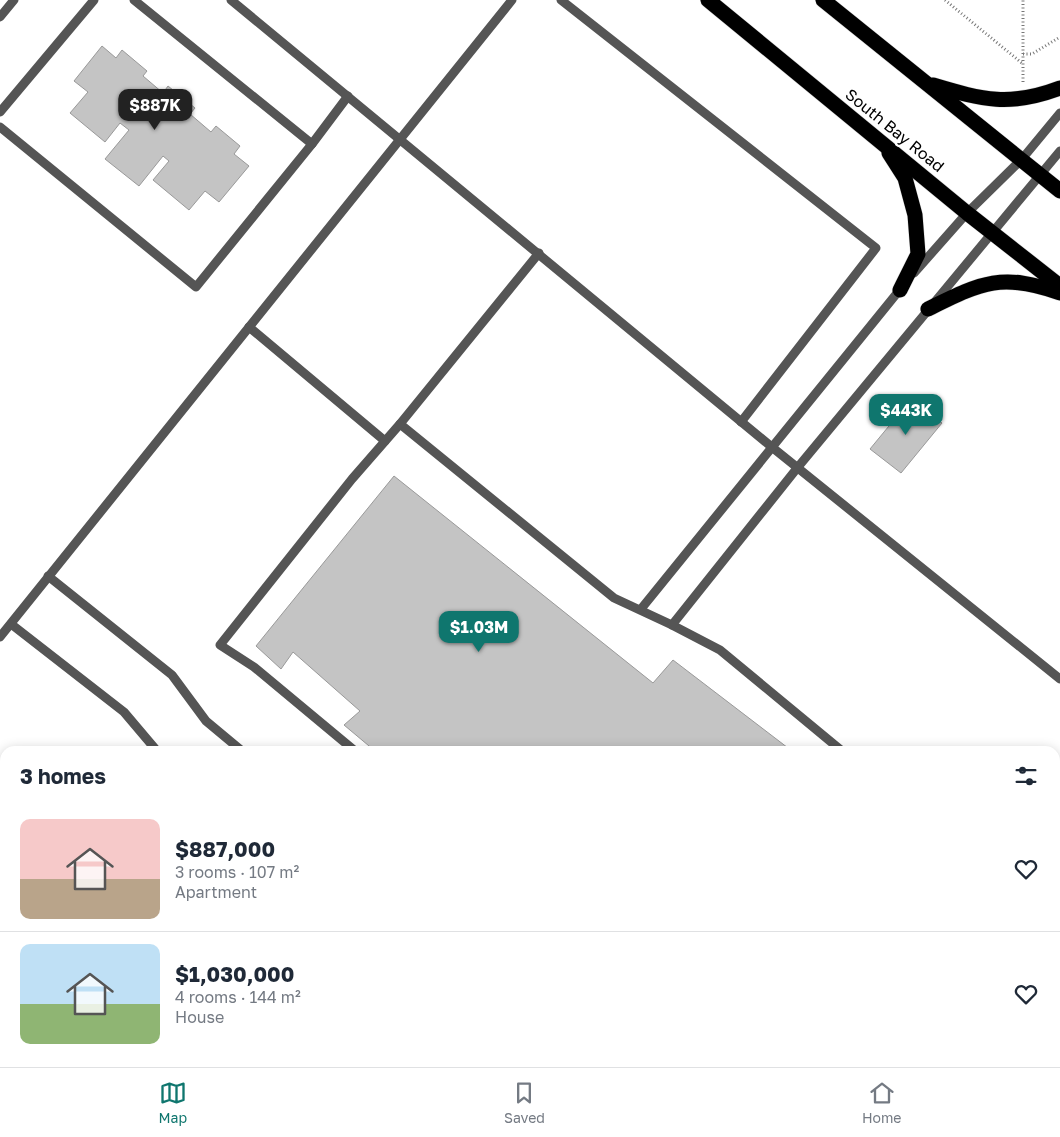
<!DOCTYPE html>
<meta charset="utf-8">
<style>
body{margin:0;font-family:"Golos Text",sans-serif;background:#f6f6f7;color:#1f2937;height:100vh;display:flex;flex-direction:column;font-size:19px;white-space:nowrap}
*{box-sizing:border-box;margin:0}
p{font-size:16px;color:#747a83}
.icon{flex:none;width:28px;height:28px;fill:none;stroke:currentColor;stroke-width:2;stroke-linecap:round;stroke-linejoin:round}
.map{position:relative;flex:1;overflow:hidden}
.drawer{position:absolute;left:0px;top:746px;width:1060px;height:321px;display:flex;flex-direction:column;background:#fff;border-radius:15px 15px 0 0;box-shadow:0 2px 12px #0003}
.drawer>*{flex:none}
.price{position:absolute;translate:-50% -42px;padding:0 11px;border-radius:10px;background:#0f766e;color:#fff;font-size:16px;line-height:32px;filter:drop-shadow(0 1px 2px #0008)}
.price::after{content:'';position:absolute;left:50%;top:30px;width:15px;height:11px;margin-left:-8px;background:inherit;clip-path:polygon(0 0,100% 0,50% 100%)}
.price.current{background:#222;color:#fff}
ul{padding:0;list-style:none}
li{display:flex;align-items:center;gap:15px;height:125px;padding:0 20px}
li+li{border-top:1px solid #e0e1e3}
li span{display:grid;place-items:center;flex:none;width:140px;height:100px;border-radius:10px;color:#555}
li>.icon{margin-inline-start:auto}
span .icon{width:60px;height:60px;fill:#fffc;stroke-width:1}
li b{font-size:21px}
h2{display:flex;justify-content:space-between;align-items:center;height:60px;padding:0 20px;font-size:21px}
.tab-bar{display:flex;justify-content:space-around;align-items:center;height:70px;border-top:1px solid #e0e1e3;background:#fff;font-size:14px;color:#747a83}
.tab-bar a{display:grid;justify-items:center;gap:2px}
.tab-bar .current{color:#0f766e}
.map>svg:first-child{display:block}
</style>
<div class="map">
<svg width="1060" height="1067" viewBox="0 0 1060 1067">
<rect width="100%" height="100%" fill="#fff"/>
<g fill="#c4c4c4" stroke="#999">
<polygon points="102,46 116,58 122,50 147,71 143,76 163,93 168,86 195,108 190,114 211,132 216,126 240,146 234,154 249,166 219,202 205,191 189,210 153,180 169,161 163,156 139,186 105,159 129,130 120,123 105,142 70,113 88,92 74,81"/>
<polygon points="912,398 942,423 901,473 870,449"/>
<polygon points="394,476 653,683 673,660 792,751 375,751 344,725 360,711 293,652 281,669 256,646"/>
<polygon points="0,835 5,839 5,910 0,906"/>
<polygon points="1055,958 1060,962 1060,983 1055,990"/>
<polygon points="1055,1042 1060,1045 1060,1067 663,1067 667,1062 1055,1062"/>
<polygon points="188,1062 271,1062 277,1067 193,1067"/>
</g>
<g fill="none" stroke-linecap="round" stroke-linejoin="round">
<g stroke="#dbdbdb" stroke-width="16">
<g id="highway">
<polyline points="708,0 967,213 1060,286"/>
<polyline points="823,0 1060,191"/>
<path d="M 933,85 C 983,100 1010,107 1060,88"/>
<polyline points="889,153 905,178 915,215 918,254 900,290"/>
<path d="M 928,309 C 981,283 1001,272 1060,293"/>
</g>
</g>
<g stroke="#777" stroke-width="3" stroke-dasharray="1 2.5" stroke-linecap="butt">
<polyline points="945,0 1023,64"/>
<polyline points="1023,54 1032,54 1060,37"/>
<polyline points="1023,82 1023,0"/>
</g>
<g stroke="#555" stroke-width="9">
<polyline points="134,0 312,144"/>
<polyline points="231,0 773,448 1060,679"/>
<polyline points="561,0 876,248 741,422"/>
<polyline points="0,17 14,0"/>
<polyline points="0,112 94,0"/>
<polyline points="0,127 196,287 312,144 348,96"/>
<polyline points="539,253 400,424 614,598 672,625 720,650 842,751"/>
<polyline points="914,273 967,213 1022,159 1060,113"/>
<polyline points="249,327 385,441"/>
<polyline points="48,576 172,675 206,721 242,751"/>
<polyline points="641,609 902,287"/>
<polyline points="11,624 124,712 157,751"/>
<polyline points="672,625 798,467 1060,151"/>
<polyline points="0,637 512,0"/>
<polyline points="355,751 254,667 220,645 352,479 400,424"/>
<polyline points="1055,815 1060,808"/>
<polyline points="1055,853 1060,847"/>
<polyline points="1055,927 1060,931"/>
<polyline points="538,1062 543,1067"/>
<polyline points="593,1062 593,1067"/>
</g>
<g stroke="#555" stroke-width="10">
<polyline points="0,785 5,789"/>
<polyline points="40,1062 46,1067"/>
<polyline points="333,1062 338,1067"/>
</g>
<use href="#highway" stroke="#000" stroke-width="15"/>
</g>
<g text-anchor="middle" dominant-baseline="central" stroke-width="4.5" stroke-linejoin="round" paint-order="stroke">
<g font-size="16" fill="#000" stroke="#fff">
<text transform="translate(895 130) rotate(39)">South Bay Road</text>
</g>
</g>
</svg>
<b class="price current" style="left:155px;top:131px">$887K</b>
<b class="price" style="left:906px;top:436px">$443K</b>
<b class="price" style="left:479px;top:653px">$1.03M</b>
<section class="drawer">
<h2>3 homes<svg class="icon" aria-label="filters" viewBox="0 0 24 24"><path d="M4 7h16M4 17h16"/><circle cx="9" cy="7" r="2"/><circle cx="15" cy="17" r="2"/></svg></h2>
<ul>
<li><span style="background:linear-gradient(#f6c9c9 60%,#b9a48a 0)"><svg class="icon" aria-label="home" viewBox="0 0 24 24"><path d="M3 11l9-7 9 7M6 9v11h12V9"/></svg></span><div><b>$887,000</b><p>3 rooms · 107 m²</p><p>Apartment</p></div><svg class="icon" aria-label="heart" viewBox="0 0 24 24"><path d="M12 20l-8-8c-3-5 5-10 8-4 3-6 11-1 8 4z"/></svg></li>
<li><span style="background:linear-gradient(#bfe0f5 60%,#8fb573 0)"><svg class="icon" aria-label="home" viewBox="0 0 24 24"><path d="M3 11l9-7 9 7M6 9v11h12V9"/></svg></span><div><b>$1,030,000</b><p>4 rooms · 144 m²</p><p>House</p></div><svg class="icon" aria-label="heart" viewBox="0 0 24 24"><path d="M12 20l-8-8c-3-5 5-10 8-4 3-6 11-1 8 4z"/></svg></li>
</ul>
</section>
</div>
<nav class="tab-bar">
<a class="current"><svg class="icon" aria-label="map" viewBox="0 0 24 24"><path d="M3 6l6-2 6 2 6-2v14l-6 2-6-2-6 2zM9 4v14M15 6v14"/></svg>Map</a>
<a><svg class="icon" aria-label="saved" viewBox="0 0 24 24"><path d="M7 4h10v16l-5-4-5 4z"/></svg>Saved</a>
<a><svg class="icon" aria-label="home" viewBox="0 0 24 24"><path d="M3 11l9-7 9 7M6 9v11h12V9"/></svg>Home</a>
</nav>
